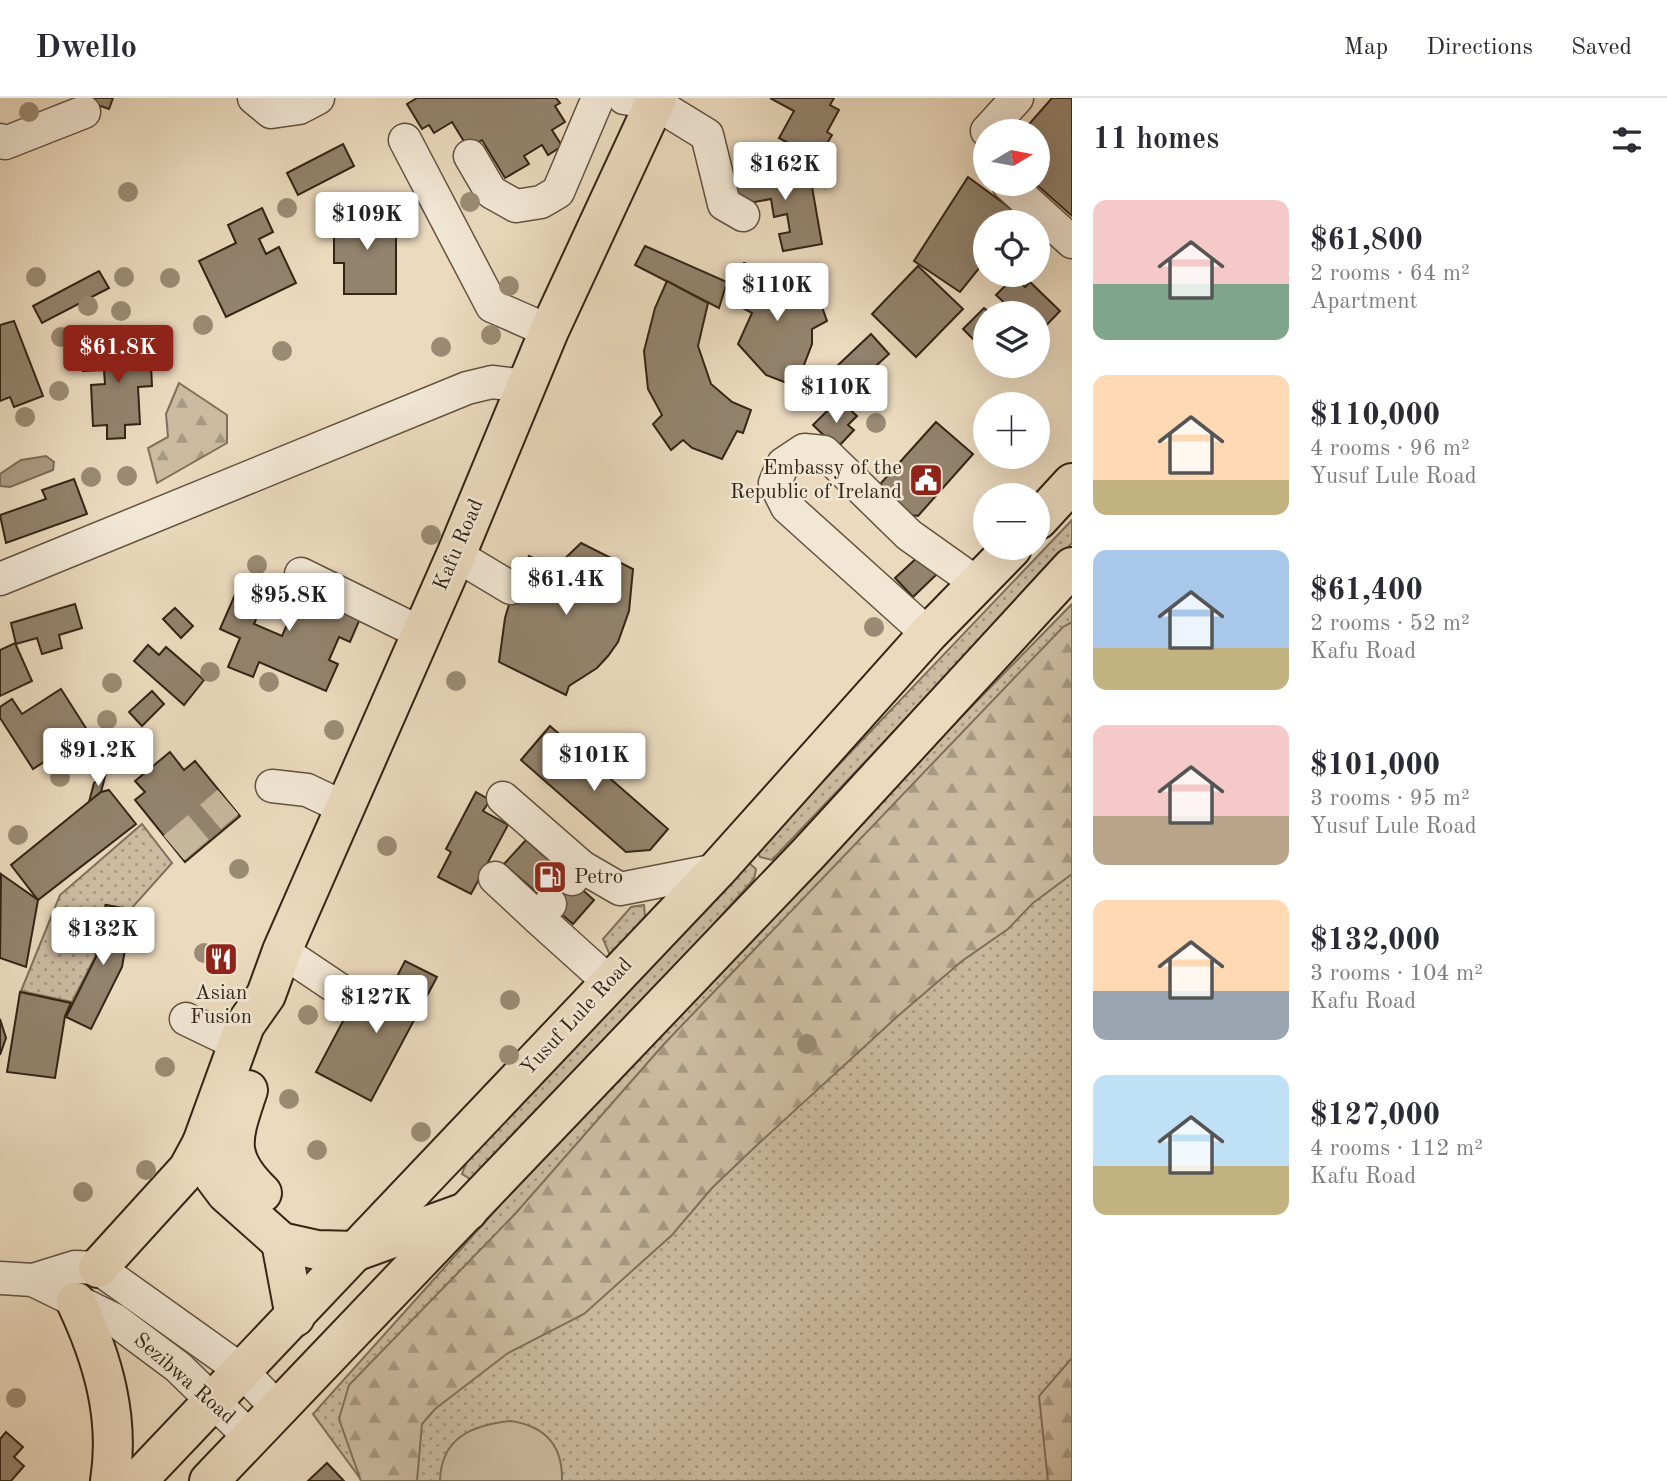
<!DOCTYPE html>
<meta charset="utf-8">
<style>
body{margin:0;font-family:"Old Standard TT",serif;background:#f7f7f7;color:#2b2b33;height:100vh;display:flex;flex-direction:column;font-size:26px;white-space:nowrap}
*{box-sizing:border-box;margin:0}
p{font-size:23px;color:#7c7c81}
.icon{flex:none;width:38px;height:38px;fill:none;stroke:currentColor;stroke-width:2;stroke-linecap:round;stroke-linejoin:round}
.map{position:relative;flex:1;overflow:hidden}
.side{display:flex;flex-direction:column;background:#fff;width:595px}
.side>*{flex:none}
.needle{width:46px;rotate:80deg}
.buttons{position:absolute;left:973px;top:21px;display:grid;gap:14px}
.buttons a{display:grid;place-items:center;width:77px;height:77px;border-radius:50%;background:#fff;box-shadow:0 7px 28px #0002;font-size:35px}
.price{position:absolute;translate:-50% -60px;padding:0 16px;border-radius:7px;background:#fff;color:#222;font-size:23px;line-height:46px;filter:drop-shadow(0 2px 4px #0008)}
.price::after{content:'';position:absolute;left:50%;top:42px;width:21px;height:16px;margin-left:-10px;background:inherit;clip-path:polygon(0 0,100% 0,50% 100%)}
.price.on{background:#8f2418;color:#fff}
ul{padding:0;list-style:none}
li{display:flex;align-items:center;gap:21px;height:175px;padding:0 21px}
li span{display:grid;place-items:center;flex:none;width:196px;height:140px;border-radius:14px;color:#555}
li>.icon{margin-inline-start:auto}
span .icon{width:84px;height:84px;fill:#fffc;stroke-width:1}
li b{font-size:30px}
h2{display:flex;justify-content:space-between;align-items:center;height:84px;padding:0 21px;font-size:30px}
header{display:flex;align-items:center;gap:42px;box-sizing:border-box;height:98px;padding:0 35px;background:#fff;border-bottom:2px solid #e1e1e2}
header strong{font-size:33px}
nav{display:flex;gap:38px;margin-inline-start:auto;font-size:24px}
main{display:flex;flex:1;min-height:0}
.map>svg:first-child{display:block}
</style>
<header>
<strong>Dwello</strong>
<nav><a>Map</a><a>Directions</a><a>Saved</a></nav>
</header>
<main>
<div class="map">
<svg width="1072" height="1383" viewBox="0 0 1072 1383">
<defs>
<pattern id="grass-dots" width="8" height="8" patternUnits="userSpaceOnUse" patternTransform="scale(1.75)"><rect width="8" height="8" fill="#ccbba1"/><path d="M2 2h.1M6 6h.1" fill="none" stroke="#a69882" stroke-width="1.8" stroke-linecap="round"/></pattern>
<pattern id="forest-firs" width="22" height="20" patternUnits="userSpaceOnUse" patternTransform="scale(1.75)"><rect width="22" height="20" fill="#ccbba1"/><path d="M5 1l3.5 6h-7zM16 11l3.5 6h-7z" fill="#a69882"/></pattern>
</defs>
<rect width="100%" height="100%" fill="#ebdabe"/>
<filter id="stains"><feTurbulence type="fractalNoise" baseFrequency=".00286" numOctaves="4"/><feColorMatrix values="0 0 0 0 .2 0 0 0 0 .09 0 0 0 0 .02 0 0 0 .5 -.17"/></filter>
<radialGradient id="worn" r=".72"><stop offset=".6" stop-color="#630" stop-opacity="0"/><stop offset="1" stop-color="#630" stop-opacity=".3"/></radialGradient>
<g fill="url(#grass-dots)" stroke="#80705b" stroke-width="2">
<polygon points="1072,422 1072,445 772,762 760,759 758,754 786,722"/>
<polygon points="1072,506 1072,1383 362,1383 313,1316 687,899"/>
<polygon points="142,726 172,765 131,811 105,807 95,859 72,904 21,893 60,797"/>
<polygon points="748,764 756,771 754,781 639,909 472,1082 462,1076 467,1062"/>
<polygon points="644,807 645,818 612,862 603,841 631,809"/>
</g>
<g fill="url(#forest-firs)" stroke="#80705b" stroke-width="2">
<polygon points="179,285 227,317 227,345 157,385 148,350 168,339 166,316"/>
<polygon points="1072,524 1072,776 1033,805 1008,831 962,863 899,917 756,1048 712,1090 672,1137 584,1216 508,1255 435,1311 422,1326 417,1383 361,1383 339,1321 349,1287 515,1116 664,946 1063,529"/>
<polygon points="1072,1260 1072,1383 1048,1383 1039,1298"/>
</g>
<path fill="#ccbba1" stroke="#80705b" stroke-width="2" d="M 511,1323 C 544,1328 563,1347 562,1383 L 440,1383 C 441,1339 473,1327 511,1323 Z"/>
<polygon fill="#ad9c85" stroke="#7d6c58" stroke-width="2" points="46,358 54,364 53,372 10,389 0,388 0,376 21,362"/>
<g fill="#93836d" stroke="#342515" stroke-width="2">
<polygon points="78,0 113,0 109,11"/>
<polygon points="417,0 556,0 560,5 555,8 565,24 552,32 562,48 548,57 542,47 524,58 529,66 505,80 482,42 468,50 452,24 434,35 429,27 422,31 407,6"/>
<polygon points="770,0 834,0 830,7 839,12 827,34 832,37 818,61 779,40 794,13"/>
<polygon points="1052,0 1072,0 1072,118 1036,86 1038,33 1023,33"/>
<polygon points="343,46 354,68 298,97 287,75"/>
<polygon points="808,66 822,146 783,153 779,136 790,134 787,116 774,119 771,101 738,107 733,79"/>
<polygon points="968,79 1021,118 1016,124 985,124 985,163 960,194 914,163"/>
<polygon points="262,110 273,134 259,141 266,156 279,149 296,185 226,219 199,163 236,145 228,127"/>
<polygon points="334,115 396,115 396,196 344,196 344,165 334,165"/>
<polygon points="645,148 727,184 719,210 635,167"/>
<polygon points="744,165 780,179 800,199 817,195 827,223 812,231 812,246 802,272 792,287 766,277 738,246 752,215 732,204"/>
<polygon points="918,168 963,211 916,259 872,216"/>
<polygon points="99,173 109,190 42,225 33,208"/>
<polygon points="1015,178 1025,189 1030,184 1060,213 1038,236 1038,215 1001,215 1008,208 996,197"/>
<polygon points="667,183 708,205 698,248 711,286 732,304 751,312 743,335 737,333 722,361 692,350 683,342 671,352 653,326 662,317 648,291 644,253 655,210"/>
<polygon points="984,210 990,215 985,215 985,253 963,231"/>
<polygon points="14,223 43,298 14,309 10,299 0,303 0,227"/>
<polygon points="871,236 889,256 855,287 837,268"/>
<polygon points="150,247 152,288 138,289 140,326 125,327 125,340 107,341 107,327 93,328 91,287 105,286 104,272 83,273 82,250"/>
<polygon points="844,306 857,318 848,327 854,332 837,350 813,327 829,311 835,316"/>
<polygon points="936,324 973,356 918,418 885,413 881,385"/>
<polygon points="74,381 87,416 6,445 0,417 46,401 42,392"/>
<polygon points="581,445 633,471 629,513 618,544 608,558 597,570 569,588 566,597 499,564 505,520 516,483 529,458 555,470"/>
<polygon points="920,457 937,476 913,499 895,480"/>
<polygon points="244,476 270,487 254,526 282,538 290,520 277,515 290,484 362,516 350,544 339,539 329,562 338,566 326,593 259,564 253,579 228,569 240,540 220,531"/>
<polygon points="75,506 82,530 59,537 62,550 42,556 37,540 16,546 11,525"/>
<polygon points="175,510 193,528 181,540 163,521"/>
<polygon points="15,545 32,583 0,598 0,552"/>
<polygon points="148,547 159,557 166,549 204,582 184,607 134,563"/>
<polygon points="61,591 89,635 33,671 0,620 0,609 12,601 22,616"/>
<polygon points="152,593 164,606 142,628 129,614"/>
<polygon points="550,628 668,731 650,752 626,754 521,662"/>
<circle cx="95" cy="656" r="9"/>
<polygon points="170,654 184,672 195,663 240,718 185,764 135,702 145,694 135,683"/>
<polygon points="106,675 101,694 89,704 94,685"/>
<polygon points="109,692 136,726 38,802 11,767 101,694"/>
<polygon points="476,694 490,702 483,713 508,727 471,796 438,779 451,754 446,751"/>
<polygon points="526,742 594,802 573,826 504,766"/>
<polygon points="1,776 38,802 26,869 0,860"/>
<polygon points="106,807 132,812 122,869 91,931 66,919 96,859"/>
<polygon points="405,863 437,879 371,1003 316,974 351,908 375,921"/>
<polygon points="20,894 71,905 65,918 55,980 7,974"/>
<polygon points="0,921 6,940 0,957"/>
<polygon points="6,1334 23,1349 14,1359 24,1368 11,1383 0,1383 0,1341"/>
<polygon points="327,1365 344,1383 308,1383"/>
</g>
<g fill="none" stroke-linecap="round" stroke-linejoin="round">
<polyline stroke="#c6b69c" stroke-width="32" stroke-dasharray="32 16" stroke-linecap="butt" points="174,750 228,704"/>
<g stroke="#62523f" stroke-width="35">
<g id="minor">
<polyline points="254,0 271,14 299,10 318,0"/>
<polyline points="624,0 655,5 707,37 724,106 743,117"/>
<polyline points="987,33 1017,0"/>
<polyline points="0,42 5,45 84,14"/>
<polyline points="405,42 492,208 549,233"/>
<polyline points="470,58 491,94 516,108 541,104 558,94 598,0"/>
<polyline points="1008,86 1072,144"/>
<polyline points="456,457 511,490"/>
<polyline points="301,476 421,535"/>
<polyline points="0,481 467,290 492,284 526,288"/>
<polyline points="928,536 787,409 775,385 783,366 804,352 824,354 909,437 978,486"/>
<polyline points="272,688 307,692 345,710"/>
<polyline points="503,700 582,769"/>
<polyline points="495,780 538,820"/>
<polyline points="572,781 582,769 620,791 717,772"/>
<polyline points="550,806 538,820 609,884"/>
<polyline points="282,853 355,902"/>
<polyline points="186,921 238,946"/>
<polyline points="0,1180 33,1182 115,1222 178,1269 251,1340"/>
<polyline points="33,1182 75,1169 98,1170 241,1272 277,1310"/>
</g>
</g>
<g stroke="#342515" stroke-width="42">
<g id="major">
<polyline points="1038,422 1072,385"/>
<path d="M 248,992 C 233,1038 223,1058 262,1095"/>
<polyline points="468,1113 357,1153 317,1152 281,1144 226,1095 214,1079 202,1045 245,927 266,897 282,853 456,457 549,233 657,0"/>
<polyline points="281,1144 295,1219"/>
<polyline points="98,1170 188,1071 202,1045"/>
<path d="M 76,1204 C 103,1261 120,1320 110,1383"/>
<polyline points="137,1383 717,772 928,536 1012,450"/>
<polyline points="209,1383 808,756 1072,469"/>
</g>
</g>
<use href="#minor" stroke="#f2e7d5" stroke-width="32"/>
<use href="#major" stroke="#ebdabe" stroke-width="38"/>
</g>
<g fill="#9b8b74">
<circle cx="29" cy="14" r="10"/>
<circle cx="128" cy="94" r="10"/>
<circle cx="470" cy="104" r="10"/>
<circle cx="287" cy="110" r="10"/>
<circle cx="36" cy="179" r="10"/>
<circle cx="124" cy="179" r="10"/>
<circle cx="170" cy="180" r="10"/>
<circle cx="509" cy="188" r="10"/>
<circle cx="88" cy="208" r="10"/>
<circle cx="121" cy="213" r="10"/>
<circle cx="203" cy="227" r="10"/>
<circle cx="491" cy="237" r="10"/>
<circle cx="61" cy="239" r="10"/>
<circle cx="441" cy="249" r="10"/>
<circle cx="282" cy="253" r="10"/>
<circle cx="59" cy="293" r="10"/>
<circle cx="25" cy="319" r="10"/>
<circle cx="876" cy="325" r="10"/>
<circle cx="127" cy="378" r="10"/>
<circle cx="91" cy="379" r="10"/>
<circle cx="431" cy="437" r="10"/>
<circle cx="257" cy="467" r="10"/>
<circle cx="874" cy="529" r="10"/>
<circle cx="210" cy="574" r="10"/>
<circle cx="456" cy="583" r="10"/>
<circle cx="269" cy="584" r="10"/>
<circle cx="112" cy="585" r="10"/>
<circle cx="107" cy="622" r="10"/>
<circle cx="334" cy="632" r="10"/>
<circle cx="76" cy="650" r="10"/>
<circle cx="60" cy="679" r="10"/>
<circle cx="18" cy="737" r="10"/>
<circle cx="387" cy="748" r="10"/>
<circle cx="239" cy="771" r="10"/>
<circle cx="204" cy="855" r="10"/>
<circle cx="510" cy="902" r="10"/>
<circle cx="308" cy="917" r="10"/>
<circle cx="807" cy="946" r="10"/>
<circle cx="509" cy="957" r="10"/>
<circle cx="165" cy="969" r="10"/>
<circle cx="289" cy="1001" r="10"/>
<circle cx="421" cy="1034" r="10"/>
<circle cx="317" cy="1052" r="10"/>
<circle cx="146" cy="1072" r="10"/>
<circle cx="83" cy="1094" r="10"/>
<circle cx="16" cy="1300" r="10"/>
</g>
<defs>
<g id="civic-square" transform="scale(1.75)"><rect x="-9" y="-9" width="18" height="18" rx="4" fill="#8f2418" stroke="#f2e7d5"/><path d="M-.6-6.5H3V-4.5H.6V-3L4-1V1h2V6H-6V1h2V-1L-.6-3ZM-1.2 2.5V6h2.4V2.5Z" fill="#fff"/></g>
<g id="fuel-square" transform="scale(1.75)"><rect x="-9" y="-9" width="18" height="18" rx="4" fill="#8f2418" stroke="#f2e7d5"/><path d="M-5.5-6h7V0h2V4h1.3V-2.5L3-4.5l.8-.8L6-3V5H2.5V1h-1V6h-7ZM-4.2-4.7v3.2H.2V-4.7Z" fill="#fff"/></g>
<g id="restaurant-square" transform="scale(1.75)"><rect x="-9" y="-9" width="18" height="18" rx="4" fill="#8f2418" stroke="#f2e7d5"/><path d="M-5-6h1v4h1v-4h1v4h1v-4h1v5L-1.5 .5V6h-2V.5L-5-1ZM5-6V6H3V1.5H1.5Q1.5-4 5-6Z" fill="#fff"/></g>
</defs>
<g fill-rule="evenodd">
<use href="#civic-square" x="926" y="382"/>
<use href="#fuel-square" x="550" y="779"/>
<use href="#restaurant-square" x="221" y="861"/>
</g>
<g text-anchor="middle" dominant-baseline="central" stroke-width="5" stroke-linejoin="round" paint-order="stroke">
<g font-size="21" fill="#342515" stroke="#f2e7d5" text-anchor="end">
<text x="902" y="370">Embassy of the<tspan x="902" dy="24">Republic of Ireland</tspan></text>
<text x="574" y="779" text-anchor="start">Petro</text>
<text x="221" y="895" text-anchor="middle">Asian<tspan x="221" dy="24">Fusion</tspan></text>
</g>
<g font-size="21" fill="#342515" stroke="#f2e7d5">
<text transform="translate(459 447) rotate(-67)">Kafu Road</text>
<text transform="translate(577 919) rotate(-47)">Yusuf Lule Road</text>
<text transform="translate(184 1281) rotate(41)">Sezibwa Road</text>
</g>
</g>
<rect width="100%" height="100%" filter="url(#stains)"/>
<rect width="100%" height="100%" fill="url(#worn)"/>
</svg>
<div class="buttons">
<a><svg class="needle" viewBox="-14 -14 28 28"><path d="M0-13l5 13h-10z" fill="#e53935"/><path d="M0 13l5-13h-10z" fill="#7c7c81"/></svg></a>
<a><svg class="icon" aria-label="locate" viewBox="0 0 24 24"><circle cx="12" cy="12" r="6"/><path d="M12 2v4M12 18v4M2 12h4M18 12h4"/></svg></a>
<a><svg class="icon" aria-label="layers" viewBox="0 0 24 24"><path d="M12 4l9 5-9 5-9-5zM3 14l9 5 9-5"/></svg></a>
<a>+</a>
<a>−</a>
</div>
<b class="price" style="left:785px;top:104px">$162K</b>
<b class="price" style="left:367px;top:154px">$109K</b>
<b class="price" style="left:777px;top:225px">$110K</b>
<b class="price on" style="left:118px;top:287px">$61.8K</b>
<b class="price" style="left:836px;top:327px">$110K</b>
<b class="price" style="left:566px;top:519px">$61.4K</b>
<b class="price" style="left:289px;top:535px">$95.8K</b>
<b class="price" style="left:98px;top:690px">$91.2K</b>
<b class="price" style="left:594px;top:695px">$101K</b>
<b class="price" style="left:103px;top:869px">$132K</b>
<b class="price" style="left:376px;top:937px">$127K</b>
</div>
<section class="side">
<h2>11 homes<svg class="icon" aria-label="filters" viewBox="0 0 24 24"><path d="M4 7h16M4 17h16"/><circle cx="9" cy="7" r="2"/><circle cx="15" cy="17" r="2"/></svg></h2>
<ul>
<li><span style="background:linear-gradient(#f6c9c9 60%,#7fa58c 0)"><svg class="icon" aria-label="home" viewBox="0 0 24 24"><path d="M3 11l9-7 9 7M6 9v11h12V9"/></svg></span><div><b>$61,800</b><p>2 rooms · 64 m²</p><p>Apartment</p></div></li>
<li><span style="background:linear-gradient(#ffd9b3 75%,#c2b280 0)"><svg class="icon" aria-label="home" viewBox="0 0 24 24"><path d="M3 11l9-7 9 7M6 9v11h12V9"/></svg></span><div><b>$110,000</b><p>4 rooms · 96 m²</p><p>Yusuf Lule Road</p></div></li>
<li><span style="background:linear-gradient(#a9c7e8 70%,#c2b280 0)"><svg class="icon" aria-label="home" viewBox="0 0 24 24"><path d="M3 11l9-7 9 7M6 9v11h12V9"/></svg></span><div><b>$61,400</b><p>2 rooms · 52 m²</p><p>Kafu Road</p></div></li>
<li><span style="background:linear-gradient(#f6c9c9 65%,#b9a48a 0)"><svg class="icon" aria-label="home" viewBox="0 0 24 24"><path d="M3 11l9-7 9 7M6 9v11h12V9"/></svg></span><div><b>$101,000</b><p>3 rooms · 95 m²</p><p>Yusuf Lule Road</p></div></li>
<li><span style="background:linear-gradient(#ffd9b3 65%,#9aa5b1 0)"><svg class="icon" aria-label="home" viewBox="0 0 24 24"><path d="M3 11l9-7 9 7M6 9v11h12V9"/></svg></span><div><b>$132,000</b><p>3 rooms · 104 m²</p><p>Kafu Road</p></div></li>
<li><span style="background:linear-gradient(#bfe0f5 65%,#c2b280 0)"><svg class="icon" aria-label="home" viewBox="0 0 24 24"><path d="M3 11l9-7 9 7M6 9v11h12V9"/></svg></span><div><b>$127,000</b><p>4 rooms · 112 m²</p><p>Kafu Road</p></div></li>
</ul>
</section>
</main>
